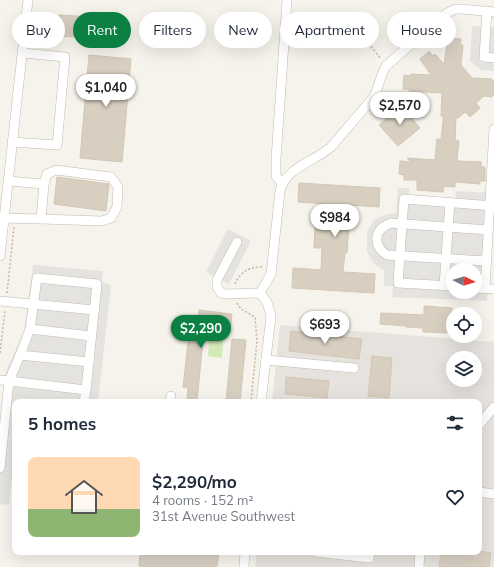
<!DOCTYPE html>
<meta charset="utf-8">
<style>
body{margin:0;font-family:Mulish,sans-serif;background:#f2f2f3;color:#1f2937;height:100vh;display:flex;flex-direction:column;font-size:15px;white-space:nowrap}
*{box-sizing:border-box;margin:0}
p{font-size:13px;color:#747a83}
.icon{flex:none;width:22px;height:22px;fill:none;stroke:currentColor;stroke-width:2;stroke-linecap:round;stroke-linejoin:round}
.map{position:relative;flex:1;overflow:hidden}
.details{position:absolute;left:12px;top:399px;width:470px;height:156px;display:flex;flex-direction:column;background:#fff;border-radius:8px;box-shadow:0 4px 16px #0002}
.details>*{flex:none}
.banner{position:absolute;left:12px;top:12px;width:470px;height:36px;display:flex;gap:8px}
.needle{width:26px;rotate:95deg}
.fabs{position:absolute;left:446px;top:263px;display:grid;gap:8px}
.fabs a{display:grid;place-items:center;width:36px;height:36px;border-radius:50%;background:#fff;box-shadow:0 4px 16px #0002;font-size:20px}
.price{position:absolute;translate:-50% -34px;padding:0 9px;border-radius:14px;background:#fff;color:#222;font-size:13px;line-height:26px;filter:drop-shadow(0 1px 2px #0008)}
.price::after{content:'';position:absolute;left:50%;top:24px;width:12px;height:9px;margin-left:-6px;background:inherit;clip-path:polygon(0 0,100% 0,50% 100%)}
.price.current{background:#0b8043;color:#fff}
ul{padding:0;list-style:none}
li{display:flex;align-items:center;gap:12px;height:100px;padding:0 16px}
li+li{border-top:1px solid #e0e1e3}
li span{display:grid;place-items:center;flex:none;width:112px;height:80px;border-radius:8px;color:#555}
li>.icon{margin-inline-start:auto}
span .icon{width:48px;height:48px;fill:#fffc;stroke-width:1}
li b{font-size:17px}
h2{display:flex;justify-content:space-between;align-items:center;height:48px;padding:0 16px;font-size:17px}
.pill{padding:0 14px;border-radius:18px;background:#fff;box-shadow:0 4px 16px #0002;font-size:14px;line-height:36px}
.pill.current{background:#0b8043;color:#fff}
.map>svg:first-child{display:block}
</style>
<div class="map">
<svg width="494" height="567" viewBox="0 0 494 567">
<rect width="100%" height="100%" fill="#f6f3ec"/>
<path fill="#e6e2dd" fill-rule="evenodd" d="M 280,325 L 494,342 L 494,567 L 255,567 L 257,552 L 479,552 L 479,402 L 272,402 ZM 453,358 L 475,358 L 475,380 L 453,380 Z"/>
<polygon fill="#d2eab5" points="209,338 223,340 222,358 208,356"/>
<g fill="#e5e3e0" fill-rule="evenodd">
<polygon points="472,26 494,27 494,71 481,70 470,61"/>
<path d="M 398,188 L 409,188 L 409,195 L 455,198 L 456,191 L 493,193 L 487,301 L 392,297 L 393,286 L 384,286 L 384,270 L 374,264 L 367,252 L 367,232 L 374,220 L 388,214 L 396,213 ZM 453,270 L 475,270 L 475,292 L 453,292 Z"/>
<polygon points="228,229 251,241 229,284 206,272"/>
<polygon points="33,265 103,271 102,282 111,285 98,402 72,402 21,398 21,402 15,402 15,452 9,505 0,504 0,424 6,371 24,332"/>
</g>
<g fill="#d8cfc1" stroke="#d3c7b4">
<polygon points="59,15 95,17 94,38 58,36"/>
<polygon points="448,38 461,39 460,45 463,45 461,65 472,78 492,79 492,81 494,81 494,95 492,95 492,97 484,96 476,103 480,108 470,117 465,112 458,118 456,118 455,140 459,141 457,161 481,162 481,167 485,167 485,181 480,181 480,184 455,182 455,187 444,186 443,192 417,190 417,180 404,180 404,175 399,174 400,161 411,162 407,158 435,160 437,139 441,139 443,123 443,116 441,116 442,93 409,91 409,89 403,89 404,75 410,76 411,74 431,75 420,59 429,51 433,56 435,54 444,64"/>
<polygon points="89,55 131,59 122,162 80,158"/>
<polygon points="401,106 420,128 398,146 379,125"/>
<polygon points="57,177 109,184 106,211 54,204"/>
<polygon points="299,183 380,188 379,207 348,205 347,223 349,224 347,253 345,253 343,272 375,274 374,293 292,288 293,268 321,270 322,248 314,248 315,225 324,225 326,204 298,202"/>
<polygon points="424,306 452,308 451,317 453,317 453,330 450,330 450,333 423,332 423,328 406,327 406,326 380,324 381,313 424,315"/>
<polygon points="199,310 232,314 230,331 204,329 197,402 187,402 188,388 183,387 189,334 197,335"/>
<polygon points="291,331 362,339 359,359 289,351"/>
<polygon points="232,339 246,340 240,402 226,402"/>
<polygon points="372,356 392,358 389,398 368,396"/>
<polygon points="286,377 329,381 327,398 285,394"/>
<polygon points="479,551 491,553 489,567 439,567 441,552"/>
<polygon points="140,552 219,552 217,567 139,567"/>
</g>
<g fill="none" stroke-linecap="round" stroke-linejoin="round">
<g stroke="#c2bbae" stroke-width="10">
<g id="minor">
<polyline points="487,11 484,57 494,58"/>
<polyline points="12,142 57,145 65,57 23,53"/>
<polyline points="282,183 276,176 276,159 287,0"/>
<polyline points="4,218 41,219 44,184 8,181"/>
<polyline points="41,219 102,221 111,218 117,207 118,187 111,177 56,170 47,174 44,184"/>
<polyline points="237,242 217,280 217,287 221,293 226,294 260,293"/>
<polyline points="0,256 28,0"/>
<path d="M 486,261 L 387,255 C 372,245 374,229 391,223 L 488,230"/>
<polyline points="444,286 450,202"/>
<polyline points="453,286 398,283 404,199 494,206"/>
<polyline points="475,288 494,289"/>
<polyline points="485,288 494,129"/>
<path d="M 260,293 L 271,274 L 280,191 C 286,167 314,162 331,147 L 373,98 C 379,88 380,76 386,66 L 444,15 L 455,9 L 461,9 L 494,12"/>
<polyline points="260,293 267,302 271,316 261,402"/>
<polyline points="0,301 94,310"/>
<polyline points="30,329 91,336"/>
<polyline points="20,355 89,362"/>
<polyline points="266,360 354,368"/>
<polyline points="0,380 9,381 86,390 97,284 37,278 30,329 20,355 9,381 0,468"/>
<polyline points="84,402 86,390"/>
<polyline points="170,402 171,396"/>
<polyline points="479,425 494,407"/>
<polyline points="479,492 494,494"/>
<polyline points="316,552 369,558 370,552"/>
<polyline points="244,567 245,552"/>
<polyline points="419,567 420,552"/>
</g>
</g>
<g stroke="#c4b79f" stroke-width="1.5" stroke-dasharray="2 2" stroke-linecap="butt">
<polyline points="294,30 312,36 343,39 369,44 381,59"/>
<path d="M 235,284 C 241,271 249,267 263,267"/>
<polyline points="7,293 14,227"/>
<polyline points="237,303 241,309 255,317 257,341 251,402"/>
<polyline points="0,353 5,311"/>
</g>
<use href="#minor" stroke="#fff" stroke-width="9"/>
</g>
</svg>
<div class="fabs">
<a><svg class="needle" viewBox="-14 -14 28 28"><path d="M0-13l5 13h-10z" fill="#e53935"/><path d="M0 13l5-13h-10z" fill="#747a83"/></svg></a>
<a><svg class="icon" aria-label="locate" viewBox="0 0 24 24"><circle cx="12" cy="12" r="6"/><path d="M12 2v4M12 18v4M2 12h4M18 12h4"/></svg></a>
<a><svg class="icon" aria-label="layers" viewBox="0 0 24 24"><path d="M12 4l9 5-9 5-9-5zM3 14l9 5 9-5"/></svg></a>
</div>
<b class="price" style="left:106px;top:108px">$1,040</b>
<b class="price" style="left:400px;top:126px">$2,570</b>
<b class="price" style="left:335px;top:238px">$984</b>
<b class="price" style="left:325px;top:345px">$693</b>
<b class="price current" style="left:201px;top:349px">$2,290</b>
<div class="banner">
<a class="pill">Buy</a>
<a class="pill current">Rent</a>
<a class="pill">Filters</a>
<a class="pill">New</a>
<a class="pill">Apartment</a>
<a class="pill">House</a>
</div>
<section class="details">
<h2>5 homes<svg class="icon" aria-label="filters" viewBox="0 0 24 24"><path d="M4 7h16M4 17h16"/><circle cx="9" cy="7" r="2"/><circle cx="15" cy="17" r="2"/></svg></h2>
<ul>
<li><span style="background:linear-gradient(#ffd9b3 65%,#8fb573 0)"><svg class="icon" aria-label="home" viewBox="0 0 24 24"><path d="M3 11l9-7 9 7M6 9v11h12V9"/></svg></span><div><b>$2,290/mo</b><p>4 rooms · 152 m²</p><p>31st Avenue Southwest</p></div><svg class="icon" aria-label="heart" viewBox="0 0 24 24"><path d="M12 20l-8-8c-3-5 5-10 8-4 3-6 11-1 8 4z"/></svg></li>
</ul>
</section>
</div>
